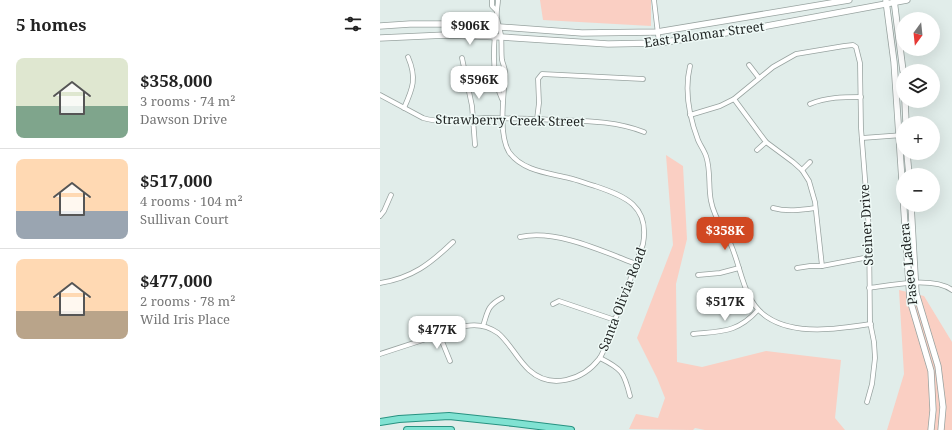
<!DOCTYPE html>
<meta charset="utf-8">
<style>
body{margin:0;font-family:"Noto Serif",serif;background:#f6f6f6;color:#222;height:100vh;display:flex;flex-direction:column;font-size:15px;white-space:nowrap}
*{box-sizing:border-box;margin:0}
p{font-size:13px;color:#767676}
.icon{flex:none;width:22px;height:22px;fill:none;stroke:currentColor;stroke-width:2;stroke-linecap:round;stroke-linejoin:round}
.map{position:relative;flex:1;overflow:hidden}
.panel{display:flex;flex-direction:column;background:#fff;width:380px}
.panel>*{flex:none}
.needle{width:26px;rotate:195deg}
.controls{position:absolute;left:516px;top:12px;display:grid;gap:8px}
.controls a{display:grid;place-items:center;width:44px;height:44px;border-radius:50%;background:#fff;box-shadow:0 4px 16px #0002;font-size:20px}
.price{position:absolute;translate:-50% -34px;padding:0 9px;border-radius:8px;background:#fff;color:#222;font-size:13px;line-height:26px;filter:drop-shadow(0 1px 2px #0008)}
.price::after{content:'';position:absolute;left:50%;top:24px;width:12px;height:9px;margin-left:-6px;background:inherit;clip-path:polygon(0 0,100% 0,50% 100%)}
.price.selected{background:#d14822;color:#fff}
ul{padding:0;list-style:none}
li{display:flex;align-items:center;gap:12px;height:100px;padding:0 16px}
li+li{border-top:1px solid #e0e0e0}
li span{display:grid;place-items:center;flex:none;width:112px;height:80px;border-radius:8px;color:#555}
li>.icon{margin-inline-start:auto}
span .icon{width:48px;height:48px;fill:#fffc;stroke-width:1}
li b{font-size:17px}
h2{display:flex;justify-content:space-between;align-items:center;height:48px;padding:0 16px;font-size:17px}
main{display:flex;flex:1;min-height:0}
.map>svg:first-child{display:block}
</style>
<main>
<section class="panel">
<h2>5 homes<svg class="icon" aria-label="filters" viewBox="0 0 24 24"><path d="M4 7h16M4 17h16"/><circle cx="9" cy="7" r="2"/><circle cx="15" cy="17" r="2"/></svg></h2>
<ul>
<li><span style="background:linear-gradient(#dfe7d0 60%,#7fa58c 0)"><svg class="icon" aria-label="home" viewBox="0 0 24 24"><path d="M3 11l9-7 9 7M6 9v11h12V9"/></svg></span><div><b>$358,000</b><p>3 rooms · 74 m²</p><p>Dawson Drive</p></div></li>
<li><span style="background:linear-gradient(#ffd9b3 65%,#9aa5b1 0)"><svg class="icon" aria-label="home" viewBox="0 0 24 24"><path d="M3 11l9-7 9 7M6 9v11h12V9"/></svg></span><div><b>$517,000</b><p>4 rooms · 104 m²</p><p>Sullivan Court</p></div></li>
<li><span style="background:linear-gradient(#ffd9b3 65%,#b9a48a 0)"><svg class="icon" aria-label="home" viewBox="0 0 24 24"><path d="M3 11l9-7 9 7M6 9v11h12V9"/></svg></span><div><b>$477,000</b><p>2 rooms · 78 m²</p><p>Wild Iris Place</p></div></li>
</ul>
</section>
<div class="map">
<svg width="572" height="430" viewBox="0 0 572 430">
<rect width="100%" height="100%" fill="#e1edea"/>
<g fill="#facfc3">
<polygon points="160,0 271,0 271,26 163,20"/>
<polygon points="286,155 303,166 307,239 296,284 297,362 322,367 386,351 461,360 455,418 465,430 325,430 315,428 313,430 249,429 256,414 278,418 285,398 277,378 257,338 293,245"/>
<polygon points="519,290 544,296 572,342 572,430 507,430 524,374"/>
</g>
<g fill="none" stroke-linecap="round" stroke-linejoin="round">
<g stroke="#98a3a0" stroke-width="5.5">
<g id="minor">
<polyline points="112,0 112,6 116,10"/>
<polyline points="274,0 279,43"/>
<path d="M 116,25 C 113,48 112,77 122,99"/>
<polyline points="82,58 92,106 95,145"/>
<polyline points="369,65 379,78"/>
<path d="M 310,66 C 304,91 309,116 318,140 C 320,145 324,150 326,156 C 331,170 328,187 331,201 C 334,218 344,230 351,245 C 362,270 363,301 387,317 C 415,336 459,329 491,324"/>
<path d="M 0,95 L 43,118 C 62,124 84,119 104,118 C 128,118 152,119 177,120 C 207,121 236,121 264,132"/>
<polyline points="354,99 386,142 413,162 422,170 429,181 435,202 442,266"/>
<path d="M 430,104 C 447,97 463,97 481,97"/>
<path d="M 24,108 C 33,88 37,78 28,57"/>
<polyline points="310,115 340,106 354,99 393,67 416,54 464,46 473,45 476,47 480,63 481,128 489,230 490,322 494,342 495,358 492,384 487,402"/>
<polyline points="157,119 159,103 158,79 162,74 263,79"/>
<polyline points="482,138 523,135"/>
<polyline points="377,150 386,142"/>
<polyline points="422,170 430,162"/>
<path d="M 393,208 C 407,212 421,210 435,208"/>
<polyline points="0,216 4,211 11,195"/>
<path d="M 140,237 C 176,229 222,251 256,264"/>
<polyline points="417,268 430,266 442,266 489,257"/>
<polyline points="318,275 340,273 359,268"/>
<path d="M 0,283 C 32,278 50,264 73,242"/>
<path d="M 489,288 C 511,285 554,276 572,290"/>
<polyline points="173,304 179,301 235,320"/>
<path d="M 103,326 C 108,311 107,306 122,298"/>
<polyline points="59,334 70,361"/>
<path d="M 313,334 C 342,331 357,333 378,310"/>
<path d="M 0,354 L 86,326 C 97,324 108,326 118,333 C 130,343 137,359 149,370 C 171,390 203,380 219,359 C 225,351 227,339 231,330 C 242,302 253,273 263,244 C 270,206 245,196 215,186 C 207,184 198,180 189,178 C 169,173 142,171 129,152 C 118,134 124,95 125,75 C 126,69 123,65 122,60 C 121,52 122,43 121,35 C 120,29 118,24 117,18 C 116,11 118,6 118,0"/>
<path d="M 220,358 C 242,369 244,372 250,396"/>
</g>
</g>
<g stroke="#98a3a0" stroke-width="7">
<g id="secondary">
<polyline points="514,0 523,71"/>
<polyline points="506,1 514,62 530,300 551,371 553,410 551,430"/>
<polyline points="0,26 30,24 81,24 202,33 277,32 469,0"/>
<polyline points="0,38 66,35 121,37 228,44 279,43 365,30 527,0"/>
<polyline points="525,101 526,123"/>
<polyline points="527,153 529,175"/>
<polyline points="531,205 536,293 558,366 563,407 561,430"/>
</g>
</g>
<g stroke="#279281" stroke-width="8">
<g id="primary">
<polyline points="0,422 19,419 69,416 134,423 191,430"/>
<polyline points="27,430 71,430"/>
</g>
</g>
<use href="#minor" stroke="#fff" stroke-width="4"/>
<use href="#secondary" stroke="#fff" stroke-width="5.5"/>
<use href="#primary" stroke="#80e2d2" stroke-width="6"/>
</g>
<g text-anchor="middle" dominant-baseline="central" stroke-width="3" stroke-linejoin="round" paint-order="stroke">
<g font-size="13" fill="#1f2322" stroke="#effaf7">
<text transform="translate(324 34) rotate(-8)">East Palomar Street</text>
<text transform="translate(130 120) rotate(1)">Strawberry Creek Street</text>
<text transform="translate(486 225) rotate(-93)">Steiner Drive</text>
<text transform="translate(528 264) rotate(-96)">Paseo Ladera</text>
<text transform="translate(242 299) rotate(-69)">Santa Olivia Road</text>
</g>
</g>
</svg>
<div class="controls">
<a><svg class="needle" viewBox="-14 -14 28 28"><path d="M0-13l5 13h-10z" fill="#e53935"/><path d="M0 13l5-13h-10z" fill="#767676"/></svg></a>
<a><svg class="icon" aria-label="layers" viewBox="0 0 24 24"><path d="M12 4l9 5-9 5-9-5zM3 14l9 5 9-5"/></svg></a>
<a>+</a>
<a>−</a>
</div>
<b class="price" style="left:90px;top:46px">$906K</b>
<b class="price" style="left:99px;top:100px">$596K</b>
<b class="price selected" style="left:345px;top:251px">$358K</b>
<b class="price" style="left:345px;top:322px">$517K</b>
<b class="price" style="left:57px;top:350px">$477K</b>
</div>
</main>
